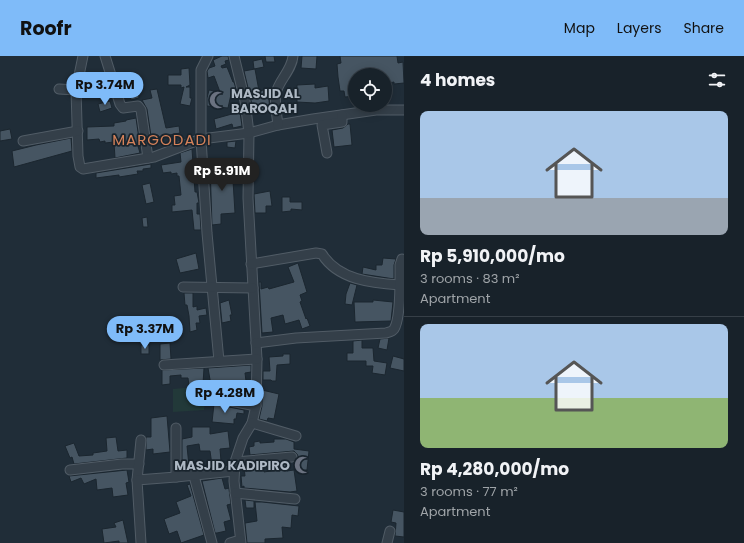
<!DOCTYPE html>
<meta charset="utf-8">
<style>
body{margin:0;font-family:Poppins,sans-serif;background:#212a32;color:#f1f3f6;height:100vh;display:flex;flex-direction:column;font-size:15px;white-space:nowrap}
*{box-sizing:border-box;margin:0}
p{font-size:13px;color:#9fa4a8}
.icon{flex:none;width:22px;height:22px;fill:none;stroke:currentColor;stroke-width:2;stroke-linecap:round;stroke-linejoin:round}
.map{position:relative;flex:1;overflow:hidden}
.details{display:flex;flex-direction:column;background:#18222a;width:340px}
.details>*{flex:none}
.controls{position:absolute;left:348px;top:12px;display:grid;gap:8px}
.controls a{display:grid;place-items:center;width:44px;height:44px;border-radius:50%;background:#18222a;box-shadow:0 2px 10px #0003,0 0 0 1px #363f47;font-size:20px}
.price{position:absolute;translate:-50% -34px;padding:0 9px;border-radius:14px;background:#7fbbf9;color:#111;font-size:13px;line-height:26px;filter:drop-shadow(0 1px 2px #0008)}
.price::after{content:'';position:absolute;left:50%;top:24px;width:12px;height:9px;margin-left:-6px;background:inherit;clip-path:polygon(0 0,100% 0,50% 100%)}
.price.current{background:#222;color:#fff}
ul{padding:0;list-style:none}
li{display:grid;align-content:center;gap:8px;height:212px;padding:0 16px}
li+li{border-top:1px solid #363f47}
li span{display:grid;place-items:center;height:124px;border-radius:8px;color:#555}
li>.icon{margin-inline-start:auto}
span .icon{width:72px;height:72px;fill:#fffc;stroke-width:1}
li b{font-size:17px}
h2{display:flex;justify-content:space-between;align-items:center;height:48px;padding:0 16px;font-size:17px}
header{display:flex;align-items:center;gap:24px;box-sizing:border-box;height:56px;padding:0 20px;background:#7fbbf9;color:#111}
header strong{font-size:19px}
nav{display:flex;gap:22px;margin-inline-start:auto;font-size:14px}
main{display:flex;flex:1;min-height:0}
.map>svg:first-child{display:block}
</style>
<header>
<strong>Roofr</strong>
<nav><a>Map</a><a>Layers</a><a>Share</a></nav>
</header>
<main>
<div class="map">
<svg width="404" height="487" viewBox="0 0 404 487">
<rect width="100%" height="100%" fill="#202d38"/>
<polygon fill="#223939" points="195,331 206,337 204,354 173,356 173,333"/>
<g fill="#465562" stroke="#1b262f">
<polygon points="222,0 228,0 229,4 225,5 226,8 221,10 222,12 227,11 233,26 234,26 236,33 232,34 228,52 207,50 207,42 209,34 220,36 214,20 208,22 207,15 209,12 215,10 213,4"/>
<polygon points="265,0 274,0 275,6 266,6"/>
<polygon points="302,0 317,0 316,13 301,12"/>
<polygon points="340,0 397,0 398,7 403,6 404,27 394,28 394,26 385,28 385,19 355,19 355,40 345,41 344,35 340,35 338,21 337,8 341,7"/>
<polygon points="262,3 264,11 254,13 253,5"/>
<polygon points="189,12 190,29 186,31 190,31 190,42 192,42 190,50 180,48 184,31 181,32 181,29 168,29 168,19 181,19 181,13"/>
<polygon points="255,13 259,35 268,33 270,55 253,58 253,53 244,15"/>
<polygon points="315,28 315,32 328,30 329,45 315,47 297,46 297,29"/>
<polygon points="138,31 139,42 131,44 129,32"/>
<polygon points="157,33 166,72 179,70 180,77 159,81 158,79 151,80 147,53 142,44 152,42 150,34"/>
<polygon points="110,45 112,52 100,56 98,48"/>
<polygon points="239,56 240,56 242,70 233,72 232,68 216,73 214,63"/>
<polygon points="136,62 140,90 138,90 140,97 115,102 114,86 105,87 105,85 100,86 99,83 87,84 87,71 114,70 114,67 126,65 126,64"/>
<polygon points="348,68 350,68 352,89 334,91 332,74 343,72"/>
<polygon points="10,73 12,83 0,85 0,75"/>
<polygon points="71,82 72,95 14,111 12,95 36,89"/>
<polygon points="236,85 235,92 227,91 227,86"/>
<polygon points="192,93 195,136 197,136 199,147 197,147 197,158 200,158 201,174 194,174 192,154 172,156 172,149 175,149 174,140 181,139 179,120 177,120 177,117 171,118 171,116 163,117 161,109 181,106 180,97"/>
<polygon points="151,108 151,112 143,113 143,115 137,115 138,118 119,121 119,119 96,122 96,117"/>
<polygon points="221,108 232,108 235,157 221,158 221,168 212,169 210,109"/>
<polygon points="150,127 154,146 146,148 142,129"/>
<polygon points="270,135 272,150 266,150 266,157 255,157 254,138"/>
<polygon points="282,141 290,141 290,146 302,146 302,154 291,153 291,155 282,156"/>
<polygon points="147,161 148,171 143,171 142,162"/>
<polygon points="196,197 199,213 180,217 176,203"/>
<polygon points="383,202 396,203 394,209 394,223 362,218 363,211 376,214 376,209 382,209"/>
<polygon points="298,207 307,236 300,239 302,245 300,246 306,263 307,262 310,270 302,273 299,264 285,268 283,259 271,262 273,276 262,277 259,226 261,226 261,233 268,231 269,233 294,226 288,211"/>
<polygon points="350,227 357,229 352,249 345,248 346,238"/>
<polygon points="184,237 193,237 193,251 197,250 197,254 206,252 207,259 199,260 200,267 196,267 197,274 190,276 189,260 187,249 185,249"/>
<polygon points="229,244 232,259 230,259 231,265 222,267 220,247"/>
<polygon points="373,244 393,246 391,265 355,266 354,246 373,246"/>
<polygon points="389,282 387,294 378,292 380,283"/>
<polygon points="362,284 362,292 373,292 374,305 387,307 385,319 372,317 373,310 366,310 366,305 347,305 347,297 353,297 353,285"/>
<polygon points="170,287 171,303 160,304 160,288"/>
<rect x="141" y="289" width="8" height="9"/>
<polygon points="283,298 290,298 290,308 277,309 276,325 272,325 271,324 263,324 263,315 270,315 269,301 283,300"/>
<polygon points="393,300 404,303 404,315 390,312"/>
<polygon points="251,309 251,316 245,317 246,325 227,325 227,327 248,331 248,334 250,335 248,342 212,335 208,312"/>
<polygon points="204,312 203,328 189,330 188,322 181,322 181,319 170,320 170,328 162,329 162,314"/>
<polygon points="262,334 279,338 274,363 268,362 267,365 259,363 262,350"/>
<polygon points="214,348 244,354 244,358 237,357 236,363 234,363 234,368 212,366"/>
<polygon points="167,360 170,396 153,398 153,393 146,394 146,381 151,381 151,362"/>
<polygon points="192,371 210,371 210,378 228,375 230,392 220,393 221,405 219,405 220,410 205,412 204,411 212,409 210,395 200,395 199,388 187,390 189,410 182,410 182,383 192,381"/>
<polygon points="116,381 118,395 127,394 127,402 74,408 72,401 70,402 65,390 74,387 79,400 93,399 93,397 107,395 106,382"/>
<polygon points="274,383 286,383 294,386 294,393 309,395 307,414 298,414 299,402 297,398 294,395 250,399 249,391 254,390 254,386 260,385 260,387 274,386"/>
<polygon points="275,408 286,408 287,415 294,414 297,435 290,436 244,432 244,430 242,431 241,420 245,420 244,411 263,410 264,416 276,414"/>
<polygon points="127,414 129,426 126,427 128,439 113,441 112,432 97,434 96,423 84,428 81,422 71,426 69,420"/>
<polygon points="222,422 225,433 229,432 229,433 231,448 227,449 231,464 224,466 226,475 217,477 215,477 202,425"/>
<polygon points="190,428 204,479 181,487 177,475 169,478 164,463 180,457 176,446 191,440 187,429"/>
<polygon points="245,444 254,445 254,452 246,452"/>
<polygon points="255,446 262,446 299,450 298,460 292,459 291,472 282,471 283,482 265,483 265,487 247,487 245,467 257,465"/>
<polygon points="393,454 404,456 404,481 395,480 396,467 391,466"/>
<polygon points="123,464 128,487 119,487 119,485 104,487 102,473 116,471 114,467"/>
</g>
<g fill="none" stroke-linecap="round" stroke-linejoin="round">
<g stroke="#515c66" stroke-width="11">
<g id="minor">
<polyline points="105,0 120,48 123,52 138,50 141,54 148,102"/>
<polyline points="208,0 201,14 201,83 207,177 219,305"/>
<polyline points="234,0 245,45 249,77 248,142 257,303 256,350 252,367 243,382 235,406 234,425 241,487"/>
<polyline points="59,33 76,34 78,100 80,111 83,113 154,101 201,83 249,77 278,69 313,63 376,54 404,54"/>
<polyline points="76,34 83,0"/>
<path d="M 278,69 C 277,59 274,47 276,37 C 279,24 292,14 293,0"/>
<polyline points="23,85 78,75"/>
<polyline points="327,97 322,69 342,66 342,59"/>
<path d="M 251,208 L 316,197 L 322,198 C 338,224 372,227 400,229"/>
<polyline points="183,231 253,232"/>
<path d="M 256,287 L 296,282 L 386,277 C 389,276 392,276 394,273 C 401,262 400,223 400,209 L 402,203 L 404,204"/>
<polyline points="164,309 257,303"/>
<polyline points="211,341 256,350"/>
<polyline points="252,367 296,380"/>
<polyline points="235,406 292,401"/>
<polyline points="70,414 122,408 139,408"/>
<polyline points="194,420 212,487"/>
<polyline points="176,421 176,372"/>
<polyline points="137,424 141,384"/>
<polyline points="235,437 295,443"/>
<polyline points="141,487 137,424 176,421 234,415"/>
<polyline points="230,487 240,484"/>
<polyline points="387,487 390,475"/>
</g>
</g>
<use href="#minor" stroke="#343f49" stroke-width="9"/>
</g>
<defs>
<g id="mosque-bare" transform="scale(1.38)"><path d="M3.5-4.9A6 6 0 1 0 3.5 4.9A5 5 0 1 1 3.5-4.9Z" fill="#6b7280" stroke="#19242d" stroke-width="2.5" paint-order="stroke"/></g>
</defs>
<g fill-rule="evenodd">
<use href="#mosque-bare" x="218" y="44"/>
<use href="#mosque-bare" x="303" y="409"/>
</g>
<g text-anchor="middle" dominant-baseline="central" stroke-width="3.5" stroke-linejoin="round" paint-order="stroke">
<g font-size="13" font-weight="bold" fill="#aeb9c5" stroke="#19242d" text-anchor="start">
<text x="231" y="37">MASJID AL<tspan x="231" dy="15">BAROQAH</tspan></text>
<text x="290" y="409" text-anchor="end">MASJID KADIPIRO</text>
</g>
<g font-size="15" letter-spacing="1" fill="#d5825a" stroke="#19242d">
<text x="162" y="83">MARGODADI</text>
</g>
</g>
</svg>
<div class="controls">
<a><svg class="icon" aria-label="locate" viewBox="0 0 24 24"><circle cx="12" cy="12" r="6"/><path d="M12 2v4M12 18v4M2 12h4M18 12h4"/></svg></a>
</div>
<b class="price" style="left:105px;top:50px">Rp 3.74M</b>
<b class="price current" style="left:222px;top:136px">Rp 5.91M</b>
<b class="price" style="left:145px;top:294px">Rp 3.37M</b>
<b class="price" style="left:225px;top:358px">Rp 4.28M</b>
</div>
<section class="details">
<h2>4 homes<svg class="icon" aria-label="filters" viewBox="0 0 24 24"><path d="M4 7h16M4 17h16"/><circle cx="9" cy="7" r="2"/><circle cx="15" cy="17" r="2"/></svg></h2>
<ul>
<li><span style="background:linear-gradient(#a9c7e8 70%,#9aa5b1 0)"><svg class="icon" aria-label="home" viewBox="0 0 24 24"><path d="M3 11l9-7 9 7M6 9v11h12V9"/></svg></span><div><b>Rp 5,910,000/mo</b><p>3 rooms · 83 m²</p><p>Apartment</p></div></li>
<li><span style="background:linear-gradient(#a9c7e8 60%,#8fb573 0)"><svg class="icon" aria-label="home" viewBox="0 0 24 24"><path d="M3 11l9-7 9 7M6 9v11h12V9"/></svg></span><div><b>Rp 4,280,000/mo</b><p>3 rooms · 77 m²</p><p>Apartment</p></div></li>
</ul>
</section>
</main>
